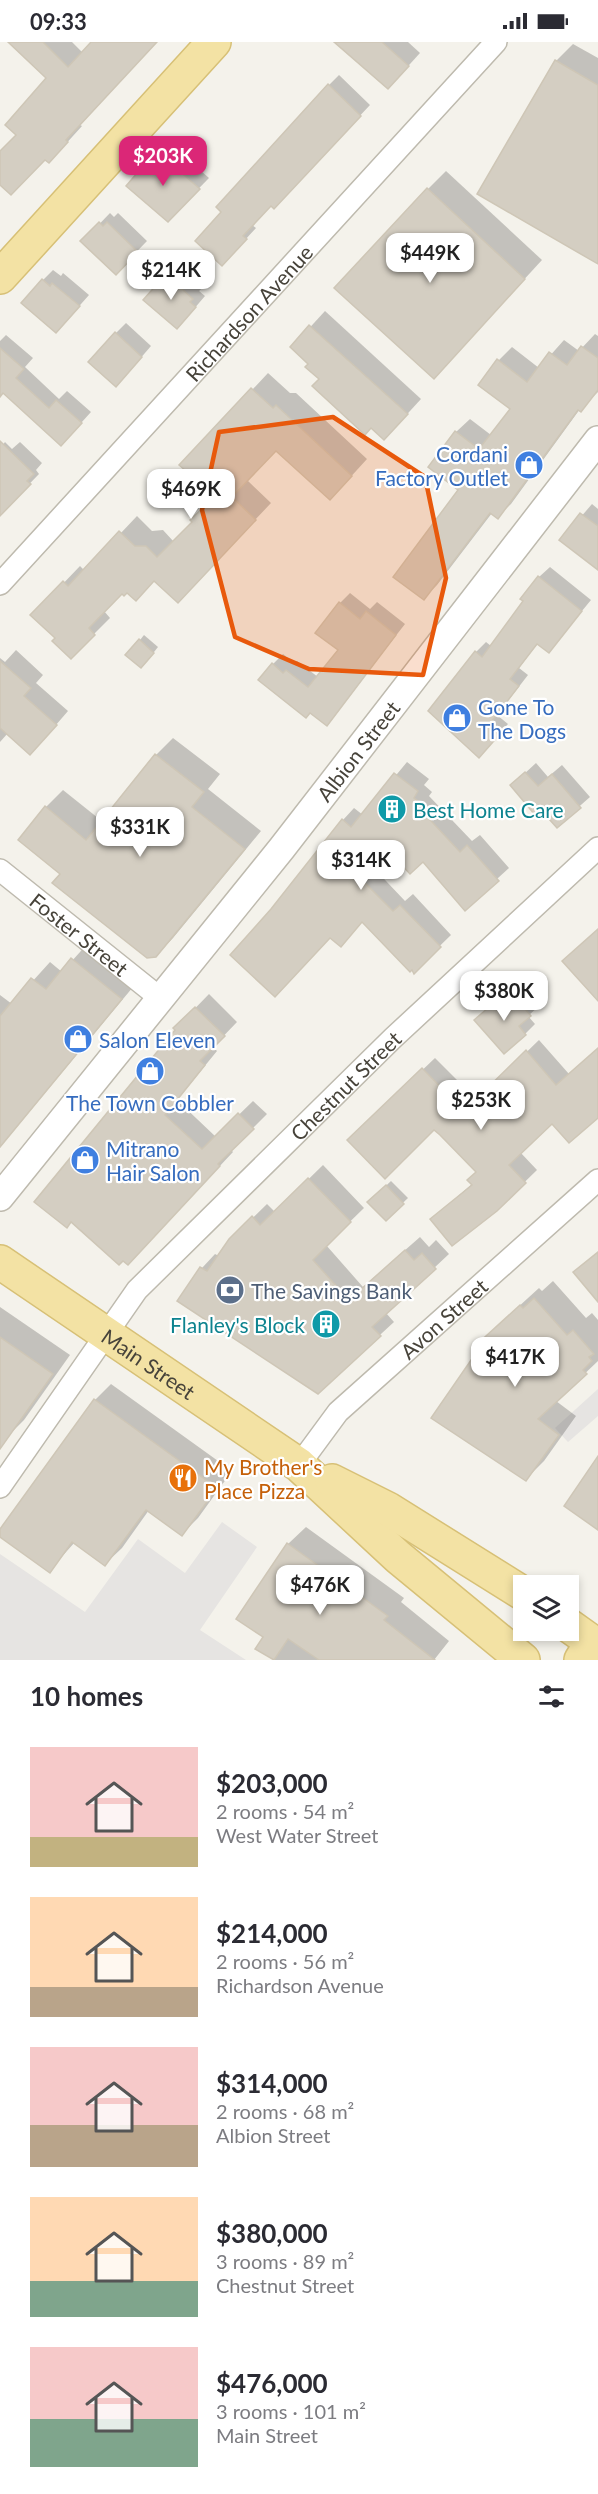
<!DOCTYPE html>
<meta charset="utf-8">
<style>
body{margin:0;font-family:Lato,sans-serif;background:#f2f2f3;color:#2b2b33;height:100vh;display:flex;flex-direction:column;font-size:22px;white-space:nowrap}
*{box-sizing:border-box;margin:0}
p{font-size:20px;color:#7c7c81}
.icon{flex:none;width:33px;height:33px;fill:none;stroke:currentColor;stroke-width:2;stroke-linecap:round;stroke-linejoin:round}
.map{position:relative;height:1618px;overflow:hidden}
.panel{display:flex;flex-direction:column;background:#fff;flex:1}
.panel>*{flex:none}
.controls{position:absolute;left:513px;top:1533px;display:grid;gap:12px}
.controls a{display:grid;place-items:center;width:66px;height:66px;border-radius:0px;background:#fff;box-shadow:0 3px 9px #0003;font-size:30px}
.price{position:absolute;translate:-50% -51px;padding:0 14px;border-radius:12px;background:#fff;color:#222;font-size:20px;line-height:39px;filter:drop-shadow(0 2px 3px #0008)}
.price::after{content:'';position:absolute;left:50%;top:36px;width:18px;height:14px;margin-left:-9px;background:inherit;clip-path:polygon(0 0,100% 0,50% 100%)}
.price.selected{background:#db2777;color:#fff}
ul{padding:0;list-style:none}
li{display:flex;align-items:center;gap:18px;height:150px;padding:0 30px}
li span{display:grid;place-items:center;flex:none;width:168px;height:120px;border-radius:0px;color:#555}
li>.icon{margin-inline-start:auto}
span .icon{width:72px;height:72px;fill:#fffc;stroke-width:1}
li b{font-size:26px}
h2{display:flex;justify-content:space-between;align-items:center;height:72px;padding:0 30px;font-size:26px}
.status{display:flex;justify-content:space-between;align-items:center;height:42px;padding:0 30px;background:#fff;direction:ltr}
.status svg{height:16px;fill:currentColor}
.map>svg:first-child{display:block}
</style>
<div class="status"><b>09:33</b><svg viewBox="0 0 49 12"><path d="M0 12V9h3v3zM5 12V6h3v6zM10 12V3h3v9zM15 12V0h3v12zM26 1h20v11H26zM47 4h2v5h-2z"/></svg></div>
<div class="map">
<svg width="598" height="1618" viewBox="0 0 598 1618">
<rect width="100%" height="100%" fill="#f4f2eb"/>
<g fill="#e6e4e2">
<polygon points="598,1347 598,1374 568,1400 555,1386"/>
<polygon points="222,1480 257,1505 200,1588 246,1618 0,1618 0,1512 85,1570 138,1497 185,1531"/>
</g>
<g fill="#0003">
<polygon points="25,0 72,0 83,11 93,0 155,0 80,83 82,84 63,105 0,141 0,111 18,93 48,36"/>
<polygon points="336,0 408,0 420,11 400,33"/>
<polygon points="573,2 598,16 598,220 556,19"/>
<polygon points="339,33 370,63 284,155 271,162 252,183 256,186 233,211 329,43"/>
<polygon points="168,100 209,136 168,178 128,144"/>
<polygon points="446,129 542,218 452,316 428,147"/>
<polygon points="110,171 114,175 118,171 147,199 116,231 83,199"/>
<polygon points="179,221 194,233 191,237 202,246 199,249 205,254 187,275 169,231"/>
<polygon points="53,228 61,234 63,231 89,253 66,279 43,238"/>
<polygon points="325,269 421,357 399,381 310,321 292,305"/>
<polygon points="126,281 151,304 126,333 116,291"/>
<polygon points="595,292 598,294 598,350 580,367 511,462 497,475 492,471 437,543 424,556 460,447 456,390 470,377 491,393 512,367 499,318 512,305 539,326 564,298 579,309"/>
<polygon points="6,293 33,316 25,325 59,357 67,349 91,370 71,392 0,346 0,299"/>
<polygon points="268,331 290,351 296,351 367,417 346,440 276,407 247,438 271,461 194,543 155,537 122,550 104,569 110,576 71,615 57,596 33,573 80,524 85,529 137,474 152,489 163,488 174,500 194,480 204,466 195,435 182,423"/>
<polygon points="5,400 12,407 20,400 42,421 36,428 39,432 8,464 0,456 0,402 2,404"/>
<polygon points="592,462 598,467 598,521 561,498"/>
<polygon points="550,525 591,558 549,609 538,601 519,626 528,633 497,673 508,682 479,714 476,610 486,600 491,604 525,559 539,535"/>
<polygon points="350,551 370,567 377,560 405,582 327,682 273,622 283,612 294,621 297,619 318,635 340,608 340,561"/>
<polygon points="144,593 158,605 146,620 140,598"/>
<polygon points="16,608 43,633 36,641 68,669 43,698 8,691 0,700 0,616 5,620"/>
<polygon points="173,696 220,732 208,747 261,789 173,896 156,914 46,765 63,748 103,780 156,713"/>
<polygon points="407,720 429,737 424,743 432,750 429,754 472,799 480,793 509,826 465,866 423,818 384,802 368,820 405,859 413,852 451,893 414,929 363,879 341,903 330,894 272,868 343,778 354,766 363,773"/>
<polygon points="536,721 548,735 562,723 590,755 557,784 523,733"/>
<polygon points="89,900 138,939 0,1105 0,953 12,962 50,920 62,930"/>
<polygon points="520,939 540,963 528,974 535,982 525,992 486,968"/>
<polygon points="209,952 237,980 213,1005 217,1009 177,1058 216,1095 253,1059 267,1072 231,1108 233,1110 141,1208 177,988 176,986"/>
<polygon points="539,998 569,1032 598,1006 598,1074 552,1080 520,1110 537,1128 496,1168 432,1177 473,1141 477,1130 434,1086 349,1098 435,1016 477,1058"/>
<polygon points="323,1123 364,1166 326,1203 363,1245 420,1195 429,1205 436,1198 449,1212 386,1271 394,1280 318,1350 202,1226 215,1212 219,1214 230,1198 267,1162 275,1170"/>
<polygon points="391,1139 408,1156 386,1177 369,1160"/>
<polygon points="553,1239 586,1276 592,1271 598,1278 598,1319 556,1359 576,1374 544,1419 526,1437 495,1286 539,1246 542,1249"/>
<polygon points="0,1265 70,1313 24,1378 6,1396 0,1392"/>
<polygon points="111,1342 232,1429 198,1476 182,1492 149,1468 122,1506 105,1522 75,1500 49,1529 0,1493 0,1490 95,1358"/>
<polygon points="306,1485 404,1556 401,1560 449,1599 434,1618 275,1618 257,1606 265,1594 288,1502"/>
</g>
<g fill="#d4cec2" stroke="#cec6b6" stroke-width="1.5">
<polygon points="8,0 43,0 68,25 91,0 157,0 66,98 68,100 49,121 45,118 11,153 0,143 0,109 16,93 5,83 46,36"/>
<polygon points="334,0 382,0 409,24 388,47"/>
<polygon points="555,18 598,43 598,222 477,152"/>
<polygon points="328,42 361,74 274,167 271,164 243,194 247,197 222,224 195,199 221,170 216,165"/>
<polygon points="156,109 200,147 168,180 126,144"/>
<polygon points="427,146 525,237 434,337 334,246"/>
<polygon points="99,180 103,184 107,180 138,210 116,233 80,199"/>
<polygon points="168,230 184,244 182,247 193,257 190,260 196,265 177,287 143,258"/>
<polygon points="42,237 50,244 52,241 80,264 56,291 21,261"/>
<polygon points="309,283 408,372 384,398 371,386 365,393 312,344 319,337 305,325 308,322 290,305"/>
<polygon points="115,290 142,315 116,345 88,320"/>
<polygon points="581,304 598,316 598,348 581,370 578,368 498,477 490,471 424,558 393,535 458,448 428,425 455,389 479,407 510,367 478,343 497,317 527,340 549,310 567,323"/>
<polygon points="0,306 24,327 16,336 49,366 56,358 82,381 61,404 3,351 0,355"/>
<polygon points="251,346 273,366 276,363 352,434 330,458 276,409 232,455 256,478 178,561 154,539 136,559 127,551 124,554 122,552 89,586 95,593 71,617 52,599 55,596 30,573 63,539 68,544 119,489 135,504 146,504 157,515 192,480 190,478 203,466 194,436 179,423"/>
<polygon points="0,399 34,432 27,439 31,442 0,474"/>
<polygon points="580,471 598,484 598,528 559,498"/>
<polygon points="538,534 582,569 549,611 537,602 510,637 519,644 488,684 499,693 479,716 428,669 475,609 482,615 523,559 520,557"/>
<polygon points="339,560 360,577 366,569 396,593 327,684 310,671 306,676 258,638 272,621 283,631 286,628 308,645 338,608 315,591"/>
<polygon points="139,597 154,611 141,626 125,613"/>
<polygon points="0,619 31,646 24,654 57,683 30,713 0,686"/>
<polygon points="155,712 204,750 192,765 245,807 156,915 147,916 52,841 60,832 18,798 45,764 86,798"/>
<polygon points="525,730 538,744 552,732 581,766 557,786 541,768 535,773 510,743"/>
<polygon points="394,731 418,749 414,756 422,762 419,766 460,810 467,803 499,839 465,869 423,820 410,832 383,803 357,833 393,869 400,863 441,905 414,932 412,928 410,930 362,880 341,905 330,896 275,955 230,913 271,867 342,777 351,785"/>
<polygon points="598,887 598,959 562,919"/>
<polygon points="71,916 122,957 0,1105 0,974 31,936 46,947"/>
<polygon points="509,948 531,974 519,984 526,993 504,1012 474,978"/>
<polygon points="195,965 225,994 200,1019 205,1023 165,1073 202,1107 238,1071 254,1087 218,1122 220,1124 128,1223 123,1219 119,1223 71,1180 67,1186 34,1160 175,988 173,986"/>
<polygon points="598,1006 598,1076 569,1101 552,1082 509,1123 526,1141 497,1169 452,1204 430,1177 472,1143 467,1138 476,1130 440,1093 434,1088 385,1137 347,1098 422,1026 464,1069 526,1008 556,1043"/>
<polygon points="308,1136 351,1180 313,1218 349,1258 405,1208 414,1218 422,1211 436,1227 372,1285 381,1294 318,1352 177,1259 200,1225 207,1229 229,1197 252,1174 260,1183"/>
<polygon points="386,1143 404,1162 386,1179 367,1160"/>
<polygon points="598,1210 598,1260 573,1230"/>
<polygon points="534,1256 567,1293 573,1288 594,1312 589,1315 592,1319 583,1328 587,1332 538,1377 559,1393 526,1439 431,1376 478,1308 475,1304 520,1263 523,1266"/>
<polygon points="0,1295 53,1332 0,1407"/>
<polygon points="94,1357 217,1446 182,1494 146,1468 105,1524 72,1500 50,1531 0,1495 0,1487"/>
<polygon points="598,1414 598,1488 564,1464"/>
<polygon points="287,1501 388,1574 384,1578 435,1618 319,1618 288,1597 274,1618 255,1607 263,1595 236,1577"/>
</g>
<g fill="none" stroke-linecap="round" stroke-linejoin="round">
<g stroke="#bebaae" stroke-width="24">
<g id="minor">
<path id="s1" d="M 0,542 L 496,0"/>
<path id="s2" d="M 0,828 L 160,956"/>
<path id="s3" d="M 299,1423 L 338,1370 L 598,1138"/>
<path id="s4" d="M 0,1445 L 137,1248 L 393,996 L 598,806"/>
</g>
</g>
<g stroke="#bebaae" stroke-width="30">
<g id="tertiary">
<path id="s5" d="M 0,1155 L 282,806 L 598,398"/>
</g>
</g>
<g stroke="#d7c076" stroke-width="36">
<g id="primary">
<polyline points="0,235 214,0"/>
<path id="s6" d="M 0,1220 L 299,1423 L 398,1515 L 523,1618"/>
<polyline points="332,1439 388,1467 524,1552"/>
<polyline points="568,1583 592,1600 581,1618"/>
</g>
</g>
<use href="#minor" stroke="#fff" stroke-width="21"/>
<use href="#tertiary" stroke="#fff" stroke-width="27"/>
<use href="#primary" stroke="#f3e2a4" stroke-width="33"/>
</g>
<path fill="#e8590c" fill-opacity="0.2" stroke="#e8590c" stroke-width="4.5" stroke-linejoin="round" d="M 333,375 L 425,435 L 446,536 L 423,633 L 309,627 L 235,595 L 202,468 L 219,390 Z"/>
<defs>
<g id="shop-disc" transform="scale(1.5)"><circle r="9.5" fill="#3f7fe0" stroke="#fff"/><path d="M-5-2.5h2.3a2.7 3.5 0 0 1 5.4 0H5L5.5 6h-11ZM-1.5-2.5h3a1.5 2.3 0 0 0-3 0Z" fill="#fff"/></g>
<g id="building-disc" transform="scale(1.5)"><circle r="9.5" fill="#0f9aa8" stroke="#fff"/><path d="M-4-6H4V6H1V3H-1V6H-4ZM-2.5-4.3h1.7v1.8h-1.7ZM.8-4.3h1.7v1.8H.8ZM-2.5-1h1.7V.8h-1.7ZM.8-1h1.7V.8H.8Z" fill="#fff"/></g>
<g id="bank-disc" transform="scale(1.5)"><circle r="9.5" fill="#5c6f8a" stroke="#fff"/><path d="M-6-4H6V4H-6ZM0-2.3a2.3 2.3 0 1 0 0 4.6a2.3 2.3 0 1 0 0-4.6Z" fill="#fff"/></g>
<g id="restaurant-disc" transform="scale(1.5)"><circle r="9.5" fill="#e8710a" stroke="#fff"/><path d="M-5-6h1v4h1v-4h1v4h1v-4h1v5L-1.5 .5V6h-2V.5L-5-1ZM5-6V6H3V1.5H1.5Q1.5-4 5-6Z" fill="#fff"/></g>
</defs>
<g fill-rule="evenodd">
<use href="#shop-disc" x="529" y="423"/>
<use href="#shop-disc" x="457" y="676"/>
<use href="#building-disc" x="392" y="767"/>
<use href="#shop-disc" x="78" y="997"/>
<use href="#shop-disc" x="150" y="1029"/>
<use href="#shop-disc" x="85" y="1118"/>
<use href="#bank-disc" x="230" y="1248"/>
<use href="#building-disc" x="326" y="1282"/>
<use href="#restaurant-disc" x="183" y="1436"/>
</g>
<g text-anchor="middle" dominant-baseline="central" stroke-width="4.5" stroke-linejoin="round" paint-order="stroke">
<g font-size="21" fill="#47433a" stroke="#fff">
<text stroke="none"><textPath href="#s1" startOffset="368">Richardson Avenue</textPath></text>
<text stroke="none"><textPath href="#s5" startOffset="572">Albion Street</textPath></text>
<text stroke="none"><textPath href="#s2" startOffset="102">Foster Street</textPath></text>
<text stroke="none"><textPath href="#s4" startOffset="532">Chestnut Street</textPath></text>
<text stroke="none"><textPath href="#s3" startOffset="207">Avon Street</textPath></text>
<text stroke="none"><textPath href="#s6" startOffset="180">Main Street</textPath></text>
</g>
<g font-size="21" fill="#366cbe" stroke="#fff" text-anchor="start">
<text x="508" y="411" text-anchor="end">Cordani<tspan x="508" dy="24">Factory Outlet</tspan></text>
<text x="478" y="664">Gone To<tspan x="478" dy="24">The Dogs</tspan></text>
<text x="99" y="997">Salon Eleven</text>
<text x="150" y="1060" text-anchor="middle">The Town Cobbler</text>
<text x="106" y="1106">Mitrano<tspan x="106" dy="24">Hair Salon</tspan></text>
</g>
<g font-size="21" fill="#0d838f" stroke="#fff" text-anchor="start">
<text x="413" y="767">Best Home Care</text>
<text x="305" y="1282" text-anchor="end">Flanley's Block</text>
</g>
<g font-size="21" fill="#4e5e75" stroke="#fff" text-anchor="start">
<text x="251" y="1248">The Savings Bank</text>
</g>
<g font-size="21" fill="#c56008" stroke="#fff" text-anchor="start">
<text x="204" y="1424">My Brother's<tspan x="204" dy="24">Place Pizza</tspan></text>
</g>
</g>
</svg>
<div class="controls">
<a><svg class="icon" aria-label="layers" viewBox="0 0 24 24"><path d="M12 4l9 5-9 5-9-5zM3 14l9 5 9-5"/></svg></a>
</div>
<b class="price selected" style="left:163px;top:145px">$203K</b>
<b class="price" style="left:430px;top:242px">$449K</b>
<b class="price" style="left:171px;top:259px">$214K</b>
<b class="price" style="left:191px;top:478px">$469K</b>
<b class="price" style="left:140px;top:816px">$331K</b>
<b class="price" style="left:361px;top:849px">$314K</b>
<b class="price" style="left:504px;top:980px">$380K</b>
<b class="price" style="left:481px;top:1089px">$253K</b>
<b class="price" style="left:515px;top:1346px">$417K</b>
<b class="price" style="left:320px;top:1574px">$476K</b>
</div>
<section class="panel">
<h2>10 homes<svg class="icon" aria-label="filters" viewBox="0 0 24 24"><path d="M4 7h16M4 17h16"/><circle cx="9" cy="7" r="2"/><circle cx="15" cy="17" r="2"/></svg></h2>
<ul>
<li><span style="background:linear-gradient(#f6c9c9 75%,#c2b280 0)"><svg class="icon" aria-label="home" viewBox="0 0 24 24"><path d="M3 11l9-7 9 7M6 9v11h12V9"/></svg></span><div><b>$203,000</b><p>2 rooms · 54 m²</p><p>West Water Street</p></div></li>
<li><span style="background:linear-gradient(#ffd9b3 75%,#b9a48a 0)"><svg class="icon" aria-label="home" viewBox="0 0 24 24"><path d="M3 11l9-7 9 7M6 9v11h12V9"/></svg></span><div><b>$214,000</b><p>2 rooms · 56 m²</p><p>Richardson Avenue</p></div></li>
<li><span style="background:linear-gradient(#f6c9c9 65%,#b9a48a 0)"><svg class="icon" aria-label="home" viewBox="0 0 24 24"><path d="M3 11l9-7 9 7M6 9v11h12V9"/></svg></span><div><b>$314,000</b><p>2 rooms · 68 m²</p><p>Albion Street</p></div></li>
<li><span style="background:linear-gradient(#ffd9b3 70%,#7fa58c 0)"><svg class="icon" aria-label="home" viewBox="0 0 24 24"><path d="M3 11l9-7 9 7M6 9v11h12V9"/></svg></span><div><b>$380,000</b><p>3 rooms · 89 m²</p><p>Chestnut Street</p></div></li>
<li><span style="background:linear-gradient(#f6c9c9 60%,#7fa58c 0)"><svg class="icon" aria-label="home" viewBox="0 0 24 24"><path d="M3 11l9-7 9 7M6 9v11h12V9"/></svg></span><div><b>$476,000</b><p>3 rooms · 101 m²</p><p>Main Street</p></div></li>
</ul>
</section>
